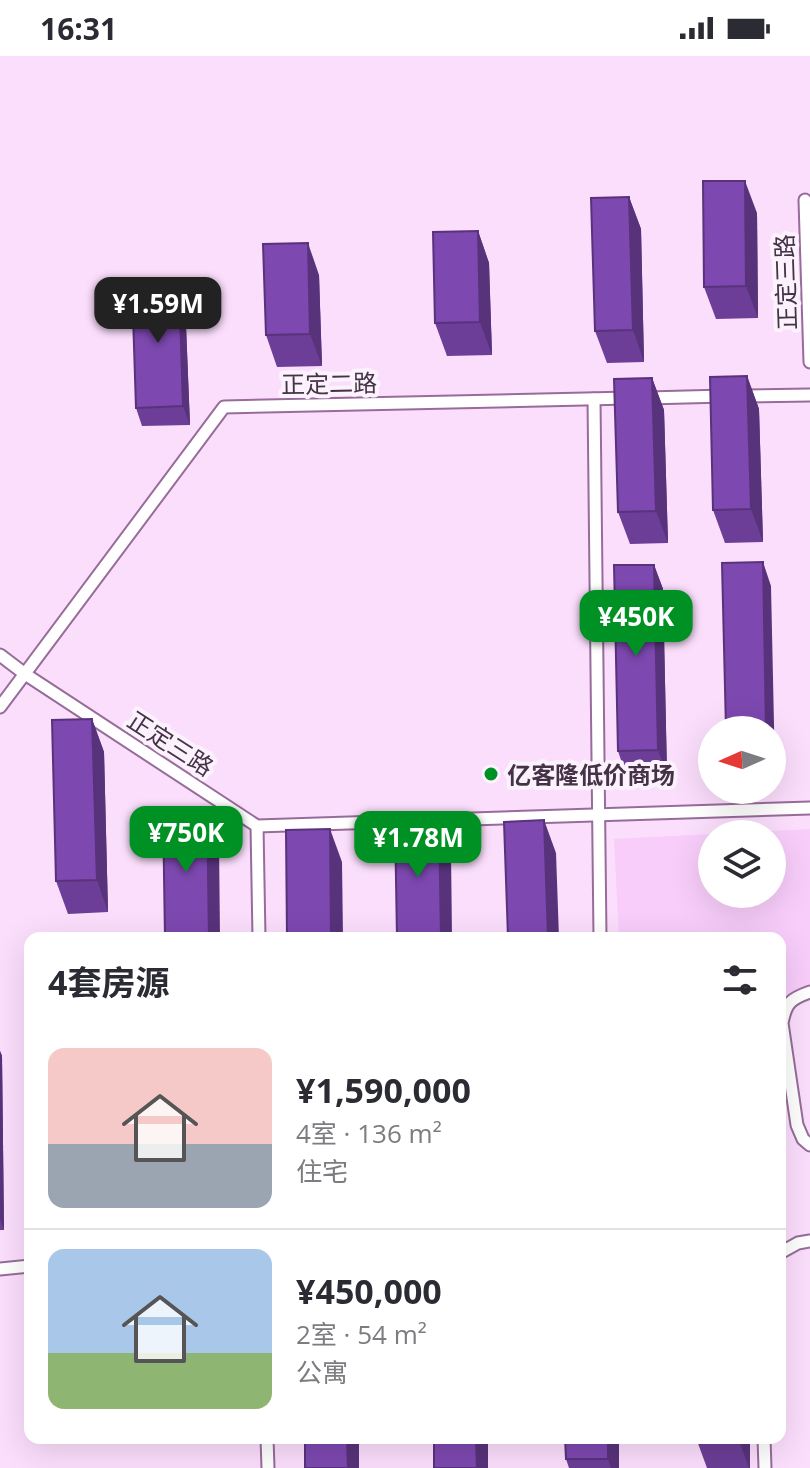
<!DOCTYPE html>
<html lang="zh">
<meta charset="utf-8">
<style>
body{margin:0;font-family:"Open Sans","Noto Sans SC",sans-serif;background:#f2f2f3;color:#2b2b33;height:100vh;display:flex;flex-direction:column;font-size:30px;white-space:nowrap}
*{box-sizing:border-box;margin:0}
p{font-size:26px;color:#7c7c81}
.icon{flex:none;width:44px;height:44px;fill:none;stroke:currentColor;stroke-width:2;stroke-linecap:round;stroke-linejoin:round}
.map{position:relative;flex:1;overflow:hidden}
.details{position:absolute;left:24px;top:876px;width:762px;height:512px;display:flex;flex-direction:column;background:#fff;border-radius:16px;box-shadow:0 8px 32px #0002}
.details>*{flex:none}
.needle{width:52px;rotate:267deg}
.controls{position:absolute;left:698px;top:660px;display:grid;gap:16px}
.controls a{display:grid;place-items:center;width:88px;height:88px;border-radius:50%;background:#fff;box-shadow:0 8px 32px #0002;font-size:40px}
.price{position:absolute;translate:-50% -68px;padding:0 18px;border-radius:16px;background:#009124;color:#fff;font-size:26px;line-height:52px;filter:drop-shadow(0 2px 4px #0008)}
.price::after{content:'';position:absolute;left:50%;top:48px;width:24px;height:18px;margin-left:-12px;background:inherit;clip-path:polygon(0 0,100% 0,50% 100%)}
.price.current{background:#222;color:#fff}
ul{padding:0;list-style:none}
li{display:flex;align-items:center;gap:24px;height:200px;padding:0 24px}
li+li{border-top:2px solid #e1e1e2}
li span{display:grid;place-items:center;flex:none;width:224px;height:160px;border-radius:16px;color:#555}
li>.icon{margin-inline-start:auto}
span .icon{width:96px;height:96px;fill:#fffc;stroke-width:1}
li b{font-size:34px}
h2{display:flex;justify-content:space-between;align-items:center;height:96px;padding:0 24px;font-size:34px}
.status{display:flex;justify-content:space-between;align-items:center;height:56px;padding:0 40px;background:#fff;direction:ltr}
.status svg{height:22px;fill:currentColor}
.map>svg:first-child{display:block}
</style>
<div class="status"><b>16:31</b><svg viewBox="0 0 49 12"><path d="M0 12V9h3v3zM5 12V6h3v6zM10 12V3h3v9zM15 12V0h3v12zM26 1h20v11H26zM47 4h2v5h-2z"/></svg></div>
<div class="map">
<svg width="810" height="1412" viewBox="0 0 810 1412">
<rect width="100%" height="100%" fill="#fbdefc"/>
<path fill="#f8cdfa" fill-rule="evenodd" d="M 810,773 L 810,938 L 780,942 L 780,882 L 619,882 L 614,783 ZM 712,778 L 772,778 L 772,838 L 712,838 Z"/>
<g fill="none" stroke-linecap="round" stroke-linejoin="round">
<g stroke="#976c9a" stroke-width="15">
<g id="lane">
<polyline points="805,144 810,306"/>
<polyline points="743,340 810,339"/>
<polyline points="647,342 725,340"/>
<polyline points="594,343 600,882"/>
<polyline points="0,599 25,618 257,770 810,752"/>
<polyline points="0,651 224,351 629,342"/>
<polyline points="257,770 259,882"/>
<path d="M 810,936 C 790,943 786,947 782,967 L 797,1069 L 803,1083 L 810,1089"/>
<polyline points="780,1197 798,1187 810,1185"/>
<polyline points="0,1213 30,1210"/>
<polyline points="267,1382 268,1412"/>
<polyline points="764,1382 765,1412"/>
</g>
</g>
<use href="#lane" stroke="#fff" stroke-width="11"/>
</g>
<g fill="#6c3e97">
<polygon points="629,141 641,173 644,306 607,307 595,275"/>
<polygon points="757,157 758,262 716,263 704,231"/>
<polygon points="478,175 489,207 492,299 447,300 435,267"/>
<polygon points="319,219 322,310 277,311 266,279"/>
<polygon points="185,245 190,369 142,370 136,352"/>
<polygon points="747,320 759,353 763,486 725,487 713,454"/>
<polygon points="652,322 664,354 668,487 630,488 618,456"/>
<polygon points="654,509 663,533 667,718 626,719 618,695"/>
<polygon points="92,663 104,696 108,856 68,858 56,825"/>
<polygon points="0,995 2,1000 4,1174 0,1174"/>
<polygon points="565,1382 619,1382 619,1412 569,1412 566,1403"/>
<polygon points="696,1382 750,1382 750,1412 707,1412"/>
</g>
<g fill="#58327b">
<polygon points="745,125 757,157 758,262 746,230"/>
<polygon points="629,141 641,173 644,306 633,274"/>
<polygon points="478,175 489,207 492,299 480,266"/>
<polygon points="308,187 319,219 322,310 310,278"/>
<polygon points="179,226 185,245 190,369 183,350"/>
<polygon points="747,320 759,353 763,486 751,453"/>
<polygon points="652,322 664,354 668,487 656,455"/>
<polygon points="763,506 771,530 775,715 772,707 772,674 766,674"/>
<polygon points="654,509 663,533 667,718 658,694"/>
<polygon points="92,663 104,696 108,856 97,824"/>
<polygon points="207,753 219,786 220,882 209,882"/>
<polygon points="439,764 451,797 452,882 441,882"/>
<polygon points="544,764 556,797 559,882 548,882"/>
<polygon points="330,773 342,806 343,882 331,882"/>
<polygon points="0,995 2,1000 4,1174 0,1163"/>
<polygon points="347,1382 359,1382 359,1412 348,1412"/>
<polygon points="476,1382 488,1382 488,1412 477,1412"/>
<polygon points="608,1382 619,1382 619,1412 611,1412 608,1403"/>
<polygon points="738,1382 750,1382 750,1412 749,1412"/>
</g>
<g fill="#7d48b0" stroke="#58327b" stroke-width="2">
<polygon points="703,125 745,125 746,230 704,231"/>
<polygon points="629,141 633,274 595,275 591,142"/>
<polygon points="478,175 480,266 435,267 433,176"/>
<polygon points="308,187 310,278 266,279 263,188"/>
<polygon points="179,226 183,350 136,352 132,228"/>
<polygon points="747,320 751,453 713,454 710,321"/>
<polygon points="652,322 656,455 618,456 614,323"/>
<polygon points="763,506 766,674 726,674 722,507"/>
<polygon points="614,509 654,509 658,694 618,695"/>
<polygon points="92,663 97,824 56,825 52,664"/>
<polygon points="207,753 209,882 165,882 163,754"/>
<polygon points="439,764 441,882 397,882 395,765"/>
<polygon points="544,764 548,882 508,882 504,766"/>
<polygon points="330,773 331,882 287,882 286,774"/>
<polygon points="305,1382 347,1382 348,1412 305,1412"/>
<polygon points="434,1382 476,1382 477,1412 434,1412"/>
<polygon points="565,1382 608,1382 608,1403 566,1403"/>
</g>
<circle fill="#009124" stroke="#fcf2fd" stroke-width="3" cx="491" cy="718" r="8"/>
<g text-anchor="middle" dominant-baseline="central" stroke-width="8" stroke-linejoin="round" paint-order="stroke">
<g font-size="24" fill="#453246" stroke="#fcf2fd">
<text transform="translate(785 226) rotate(-92)">正定三路</text>
<text transform="translate(329 327) rotate(-1)">正定二路</text>
<text transform="translate(171 687) rotate(33)">正定三路</text>
</g>
<g font-size="24" font-weight="bold" fill="#453246" stroke="#fcf2fd" text-anchor="start">
<text x="507" y="718">亿客隆低价商场</text>
</g>
</g>
</svg>
<div class="controls">
<a><svg class="needle" viewBox="-14 -14 28 28"><path d="M0-13l5 13h-10z" fill="#e53935"/><path d="M0 13l5-13h-10z" fill="#7c7c81"/></svg></a>
<a><svg class="icon" aria-label="layers" viewBox="0 0 24 24"><path d="M12 4l9 5-9 5-9-5zM3 14l9 5 9-5"/></svg></a>
</div>
<b class="price current" style="left:158px;top:289px">¥1.59M</b>
<b class="price" style="left:636px;top:602px">¥450K</b>
<b class="price" style="left:186px;top:818px">¥750K</b>
<b class="price" style="left:418px;top:823px">¥1.78M</b>
<section class="details">
<h2>4套房源<svg class="icon" aria-label="filters" viewBox="0 0 24 24"><path d="M4 7h16M4 17h16"/><circle cx="9" cy="7" r="2"/><circle cx="15" cy="17" r="2"/></svg></h2>
<ul>
<li><span style="background:linear-gradient(#f6c9c9 60%,#9aa5b1 0)"><svg class="icon" aria-label="home" viewBox="0 0 24 24"><path d="M3 11l9-7 9 7M6 9v11h12V9"/></svg></span><div><b>¥1,590,000</b><p>4室 · 136 m²</p><p>住宅</p></div></li>
<li><span style="background:linear-gradient(#a9c7e8 65%,#8fb573 0)"><svg class="icon" aria-label="home" viewBox="0 0 24 24"><path d="M3 11l9-7 9 7M6 9v11h12V9"/></svg></span><div><b>¥450,000</b><p>2室 · 54 m²</p><p>公寓</p></div></li>
</ul>
</section>
</div>
